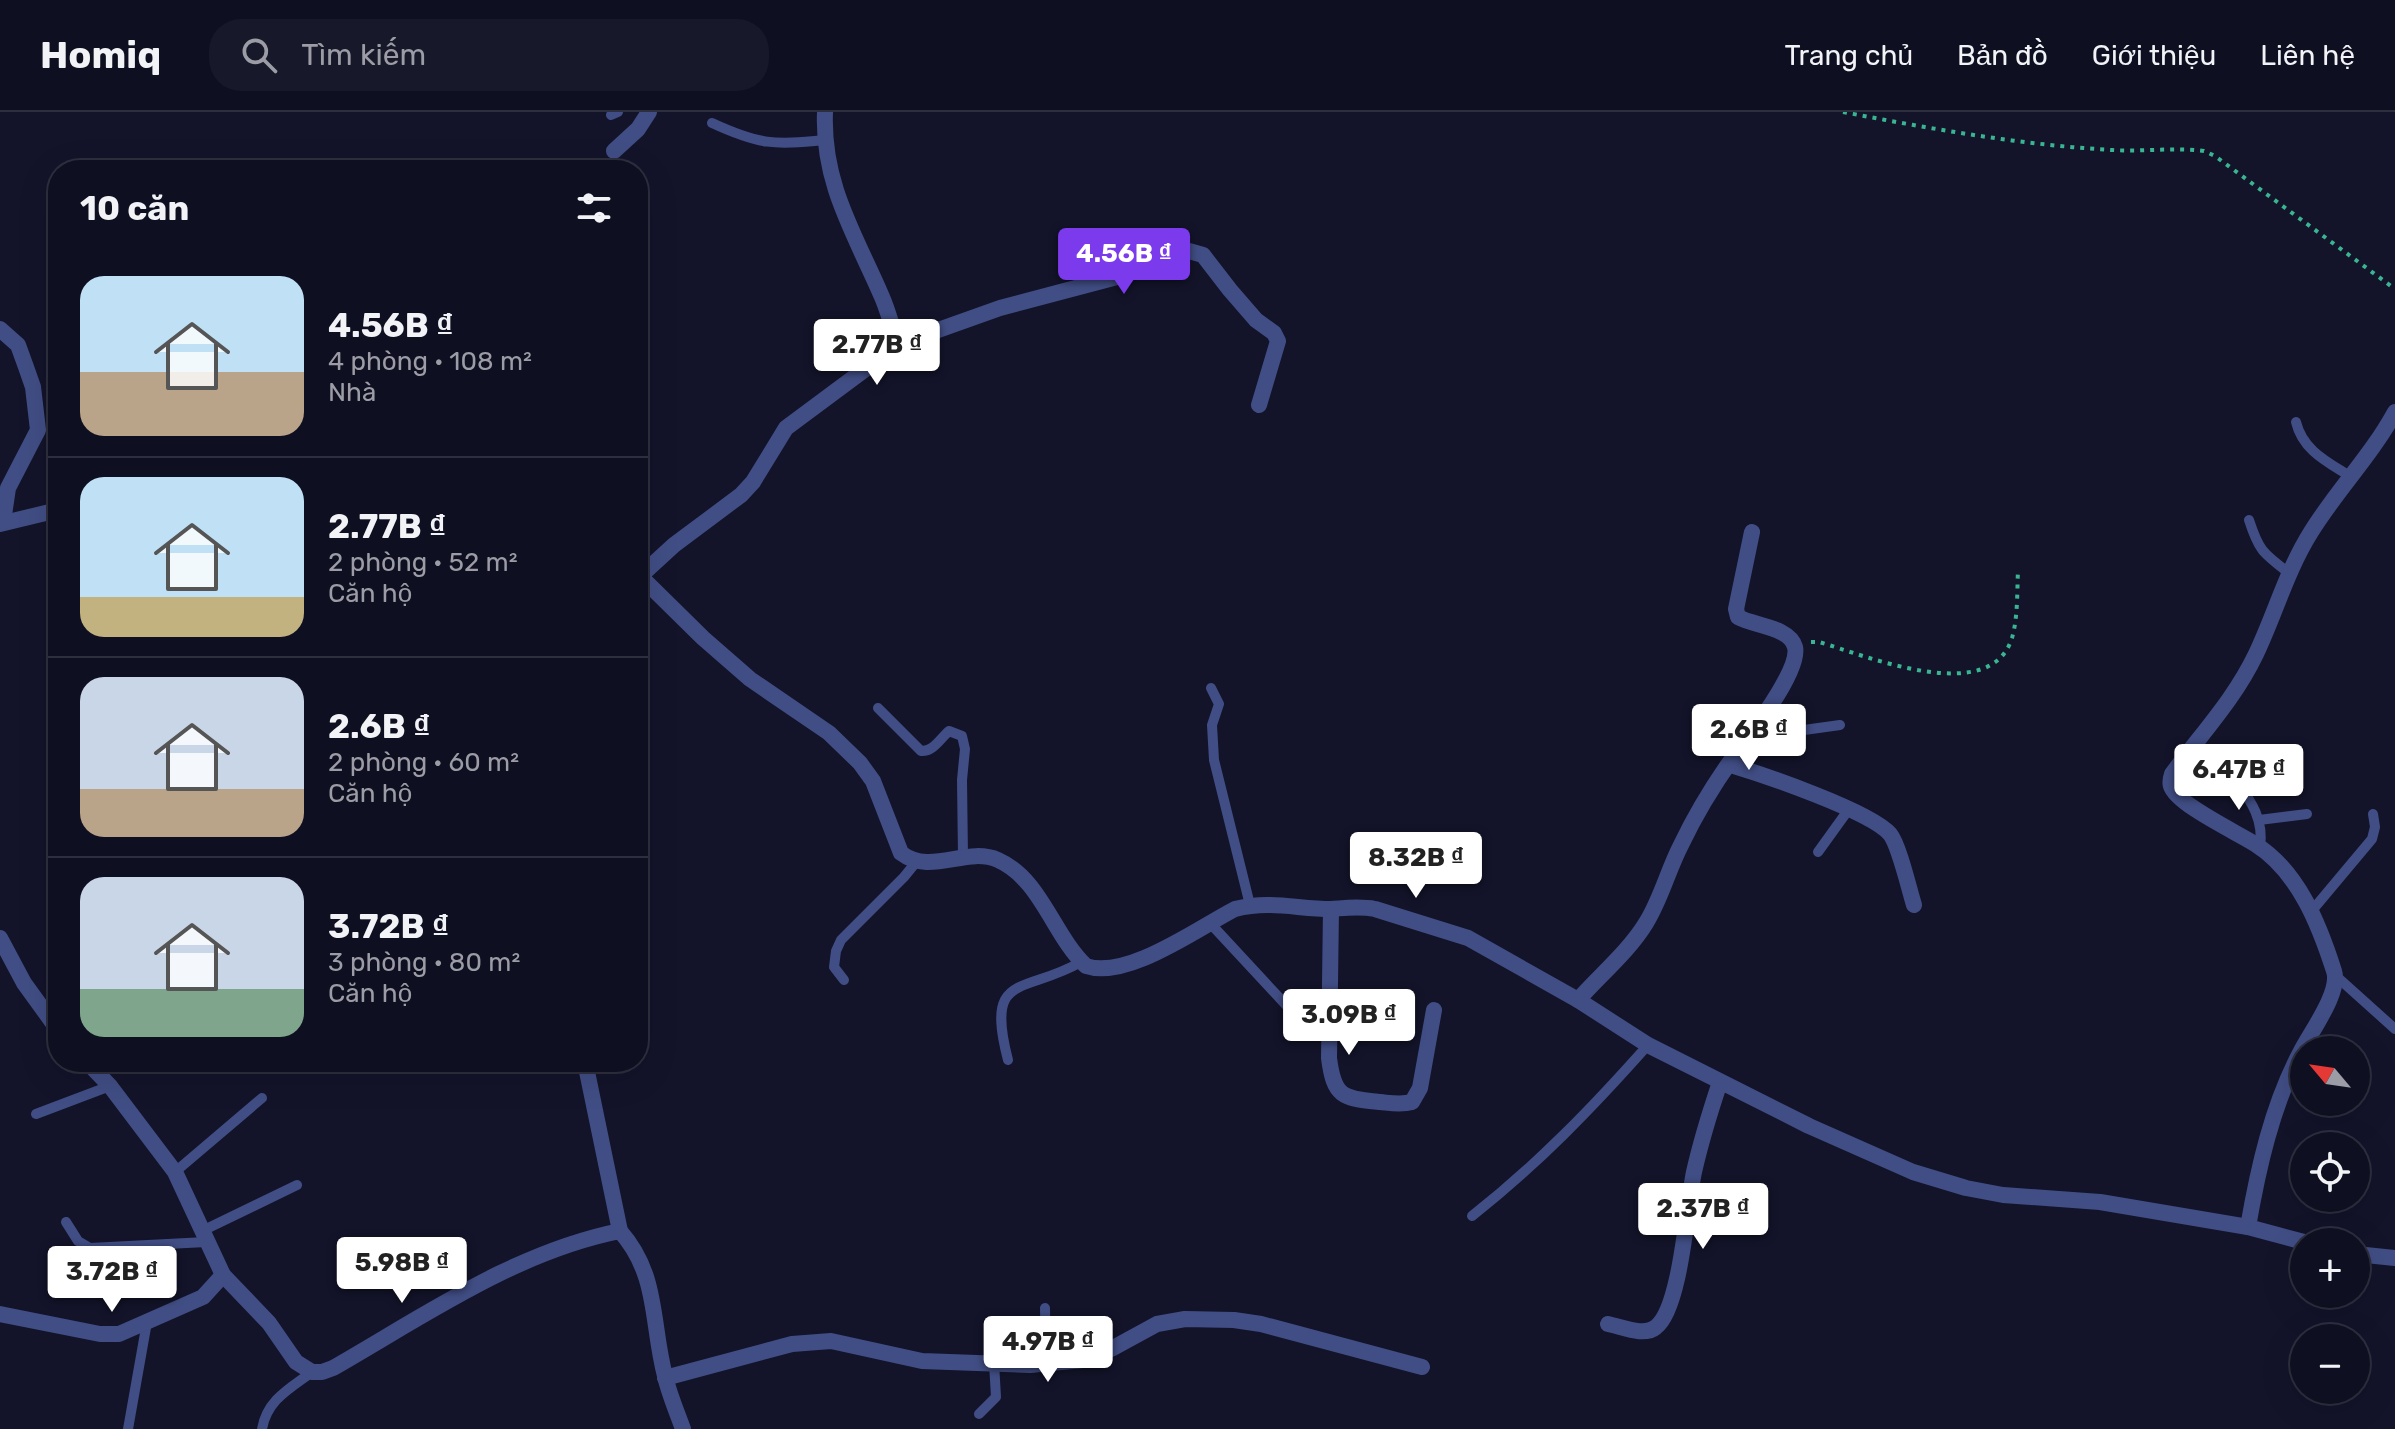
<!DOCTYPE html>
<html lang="vi">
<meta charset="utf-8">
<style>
body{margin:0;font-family:Rubik,sans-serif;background:#171829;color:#f1f3f6;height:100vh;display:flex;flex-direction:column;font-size:30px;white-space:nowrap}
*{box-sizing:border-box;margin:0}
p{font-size:26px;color:#9b9ca5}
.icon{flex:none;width:44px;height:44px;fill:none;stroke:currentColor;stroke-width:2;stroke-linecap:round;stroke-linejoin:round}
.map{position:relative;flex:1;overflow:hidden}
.details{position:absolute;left:48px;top:48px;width:600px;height:912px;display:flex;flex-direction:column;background:#0e0f20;border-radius:32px;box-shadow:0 8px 32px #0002,0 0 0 2px #2e2f3e}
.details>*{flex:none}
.needle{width:52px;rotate:299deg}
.controls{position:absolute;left:2290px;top:924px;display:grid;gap:16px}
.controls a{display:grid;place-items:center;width:80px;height:80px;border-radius:50%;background:#0e0f20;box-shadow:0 8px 32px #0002,0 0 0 2px #2e2f3e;font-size:40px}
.price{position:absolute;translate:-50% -68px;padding:0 18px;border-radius:8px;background:#fff;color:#222;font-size:26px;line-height:52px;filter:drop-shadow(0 2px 4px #0008)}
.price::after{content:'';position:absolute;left:50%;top:48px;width:24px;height:18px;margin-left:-12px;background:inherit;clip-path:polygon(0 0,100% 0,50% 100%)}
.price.active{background:#7c3aed;color:#fff}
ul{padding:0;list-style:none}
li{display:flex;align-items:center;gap:24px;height:200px;padding:0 32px}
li+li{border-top:2px solid #2e2f3e}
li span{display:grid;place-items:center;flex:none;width:224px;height:160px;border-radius:24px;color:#555}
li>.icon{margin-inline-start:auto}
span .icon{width:96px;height:96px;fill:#fffc;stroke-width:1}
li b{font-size:34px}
h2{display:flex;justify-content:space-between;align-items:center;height:96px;padding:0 32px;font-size:34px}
header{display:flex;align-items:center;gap:48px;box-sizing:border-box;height:112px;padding:0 40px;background:#0e0f20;border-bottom:2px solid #2e2f3e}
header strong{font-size:38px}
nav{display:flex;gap:44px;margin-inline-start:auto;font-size:28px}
.search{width:560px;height:72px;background:#171829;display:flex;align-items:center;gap:20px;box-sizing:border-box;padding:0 28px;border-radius:32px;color:#9b9ca5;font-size:30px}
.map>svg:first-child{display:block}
</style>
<header>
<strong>Homiq</strong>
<div class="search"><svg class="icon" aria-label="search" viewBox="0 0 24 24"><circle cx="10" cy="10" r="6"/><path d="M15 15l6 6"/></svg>Tìm kiếm</div>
<nav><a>Trang chủ</a><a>Bản đồ</a><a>Giới thiệu</a><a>Liên hệ</a></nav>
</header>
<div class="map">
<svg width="2395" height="1317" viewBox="0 0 2395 1317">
<rect width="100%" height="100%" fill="#13142a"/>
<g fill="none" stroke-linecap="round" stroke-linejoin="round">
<g stroke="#39b592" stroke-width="4" stroke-dasharray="4 6" stroke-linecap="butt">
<path d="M 1843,0 C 1932,17 2022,33 2112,38 C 2143,40 2174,35 2204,39 L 2215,44 L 2395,177"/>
<path d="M 1811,530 L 1819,530 C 1864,543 1990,596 2012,526 C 2018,505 2017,480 2018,458"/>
</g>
<g stroke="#414e85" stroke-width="10">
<polyline points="611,3 618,0"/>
<path d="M 712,11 C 760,33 773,33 825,28"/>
<path d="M 2296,310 C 2303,339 2328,350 2351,365"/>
<path d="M 2249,408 C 2259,439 2263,441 2289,461"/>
<polyline points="1211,576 1219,592 1212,613 1214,648 1250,793"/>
<path d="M 878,596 L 921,639 C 933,640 940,627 949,619 L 962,624 L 965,637 L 962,668 L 963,745"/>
<path d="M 1732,600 C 1725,617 1731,623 1740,637"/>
<polyline points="1747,626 1840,613"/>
<path d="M 2237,670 C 2252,690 2264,709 2260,735"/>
<polyline points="2259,708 2307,702"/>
<polyline points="1818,740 1849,697"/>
<polyline points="2310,801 2372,727 2375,715 2373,702"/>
<polyline points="1209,810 1286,893"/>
<polyline points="2336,864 2395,917"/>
<polyline points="844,868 834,855 836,839 841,828 904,765 917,749"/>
<path d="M 1008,948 C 985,859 1023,883 1081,850"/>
<polyline points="36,1002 110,974"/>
<polyline points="175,1060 262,986"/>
<path d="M 1472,1104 C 1538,1052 1592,996 1648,933"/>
<polyline points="66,1110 78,1129 90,1136 206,1130"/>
<polyline points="202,1119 297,1073"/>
<polyline points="1045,1196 1046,1252"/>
<polyline points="979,1302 996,1285 994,1251"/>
<polyline points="128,1317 147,1210"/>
<path d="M 262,1317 C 267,1288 289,1277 312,1260"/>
</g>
<g stroke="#414e85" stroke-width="16">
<polyline points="614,39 638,17 649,0"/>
<polyline points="0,217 18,233 26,255 33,275 38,318 8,376 3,410"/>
<polyline points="899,232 1000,196 1117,165 1189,139 1203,143 1230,178 1256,208 1274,221 1278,229 1259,293"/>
<polyline points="0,412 58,398"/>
<path d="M 638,462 L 703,526 L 750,567 L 829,621 L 860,651 L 873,669 L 901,741 C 931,764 966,734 998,748 C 1041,767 1053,823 1086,854 C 1127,868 1198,816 1235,797 C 1270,788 1297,797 1331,797 C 1346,796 1359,794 1375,797 L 1468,826 L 1578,888 L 1648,933 L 1809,1014 L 1913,1060 L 1966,1076 L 2003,1083 L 2100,1090 L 2248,1115 L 2304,1130"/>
<path d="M 638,466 L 674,433 L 741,383 L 753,370 L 786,316 L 899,232 C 892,217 889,201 882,185 C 855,122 822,72 825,0"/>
<path d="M 1731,653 C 1764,663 1870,699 1890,722 C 1899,733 1909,777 1914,793"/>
<path d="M 1331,797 L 1329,946 C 1334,986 1343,986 1380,990 C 1391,991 1401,993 1412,990 L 1420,976 L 1434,898"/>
<polyline points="0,826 24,871 58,918"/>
<path d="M 1578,888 C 1600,863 1629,839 1646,811 C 1661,787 1668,758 1681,733 C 1699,695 1723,658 1748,625 C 1761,608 1800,555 1795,535 C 1790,515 1754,514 1738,505 L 1736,497 L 1752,420"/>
<path d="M 87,950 L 110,974 L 175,1060 L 223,1163 L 269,1211 L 296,1250 L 312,1260 L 322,1260 L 333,1256 C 424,1204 515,1140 620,1119 C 659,1163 651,1211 665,1264 C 669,1282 677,1300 683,1317"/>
<polyline points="585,950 620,1119"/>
<path d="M 2248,1115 C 2258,1057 2272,994 2300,941 C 2310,921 2341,880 2334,859 C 2319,812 2298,759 2255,732 C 2238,721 2176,692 2171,674 C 2170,671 2171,665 2172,662 C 2201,622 2234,588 2256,542 C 2275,502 2287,458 2311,420 C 2337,378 2371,344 2395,300"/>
<polyline points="2356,1142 2395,1146"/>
<polyline points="0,1202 100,1222 119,1222 203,1185 223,1163"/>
<path d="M 1608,1212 C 1623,1215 1644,1225 1656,1215 C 1681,1196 1687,1092 1694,1060 C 1701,1029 1710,1000 1720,970"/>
<polyline points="665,1266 792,1232 831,1229 922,1249 1030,1253 1083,1248 1113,1236 1157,1212 1185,1207 1234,1208 1261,1212 1422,1255"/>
</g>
</g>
</svg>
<div class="controls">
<a><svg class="needle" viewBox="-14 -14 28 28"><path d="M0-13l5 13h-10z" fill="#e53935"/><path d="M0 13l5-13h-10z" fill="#9b9ca5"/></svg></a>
<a><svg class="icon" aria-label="locate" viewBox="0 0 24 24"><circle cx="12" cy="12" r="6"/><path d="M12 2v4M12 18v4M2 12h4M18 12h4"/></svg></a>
<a>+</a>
<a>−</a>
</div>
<b class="price active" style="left:1124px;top:184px">4.56B ₫</b>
<b class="price" style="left:877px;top:275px">2.77B ₫</b>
<b class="price" style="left:1749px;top:660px">2.6B ₫</b>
<b class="price" style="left:2239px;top:700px">6.47B ₫</b>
<b class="price" style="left:1416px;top:788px">8.32B ₫</b>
<b class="price" style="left:1349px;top:945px">3.09B ₫</b>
<b class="price" style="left:1703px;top:1139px">2.37B ₫</b>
<b class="price" style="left:402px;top:1193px">5.98B ₫</b>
<b class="price" style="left:112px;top:1202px">3.72B ₫</b>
<b class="price" style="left:1048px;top:1272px">4.97B ₫</b>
<section class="details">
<h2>10 căn<svg class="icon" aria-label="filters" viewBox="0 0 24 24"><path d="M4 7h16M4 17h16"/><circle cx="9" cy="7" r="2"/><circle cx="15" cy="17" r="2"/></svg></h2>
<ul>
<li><span style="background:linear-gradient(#bfe0f5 60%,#b9a48a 0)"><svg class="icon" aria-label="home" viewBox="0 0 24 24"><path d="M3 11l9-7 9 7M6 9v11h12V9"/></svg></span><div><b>4.56B ₫</b><p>4 phòng · 108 m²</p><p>Nhà</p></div></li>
<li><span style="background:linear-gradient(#bfe0f5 75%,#c2b280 0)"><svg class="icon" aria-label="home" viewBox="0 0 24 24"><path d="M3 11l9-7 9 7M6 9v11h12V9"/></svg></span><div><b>2.77B ₫</b><p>2 phòng · 52 m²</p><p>Căn hộ</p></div></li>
<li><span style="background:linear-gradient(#c9d6e8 70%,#b9a48a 0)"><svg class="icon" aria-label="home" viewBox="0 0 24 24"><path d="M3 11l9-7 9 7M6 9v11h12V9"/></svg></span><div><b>2.6B ₫</b><p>2 phòng · 60 m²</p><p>Căn hộ</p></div></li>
<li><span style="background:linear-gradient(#c9d6e8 70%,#7fa58c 0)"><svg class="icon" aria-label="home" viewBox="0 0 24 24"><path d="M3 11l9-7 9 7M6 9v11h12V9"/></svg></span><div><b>3.72B ₫</b><p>3 phòng · 80 m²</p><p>Căn hộ</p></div></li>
</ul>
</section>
</div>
